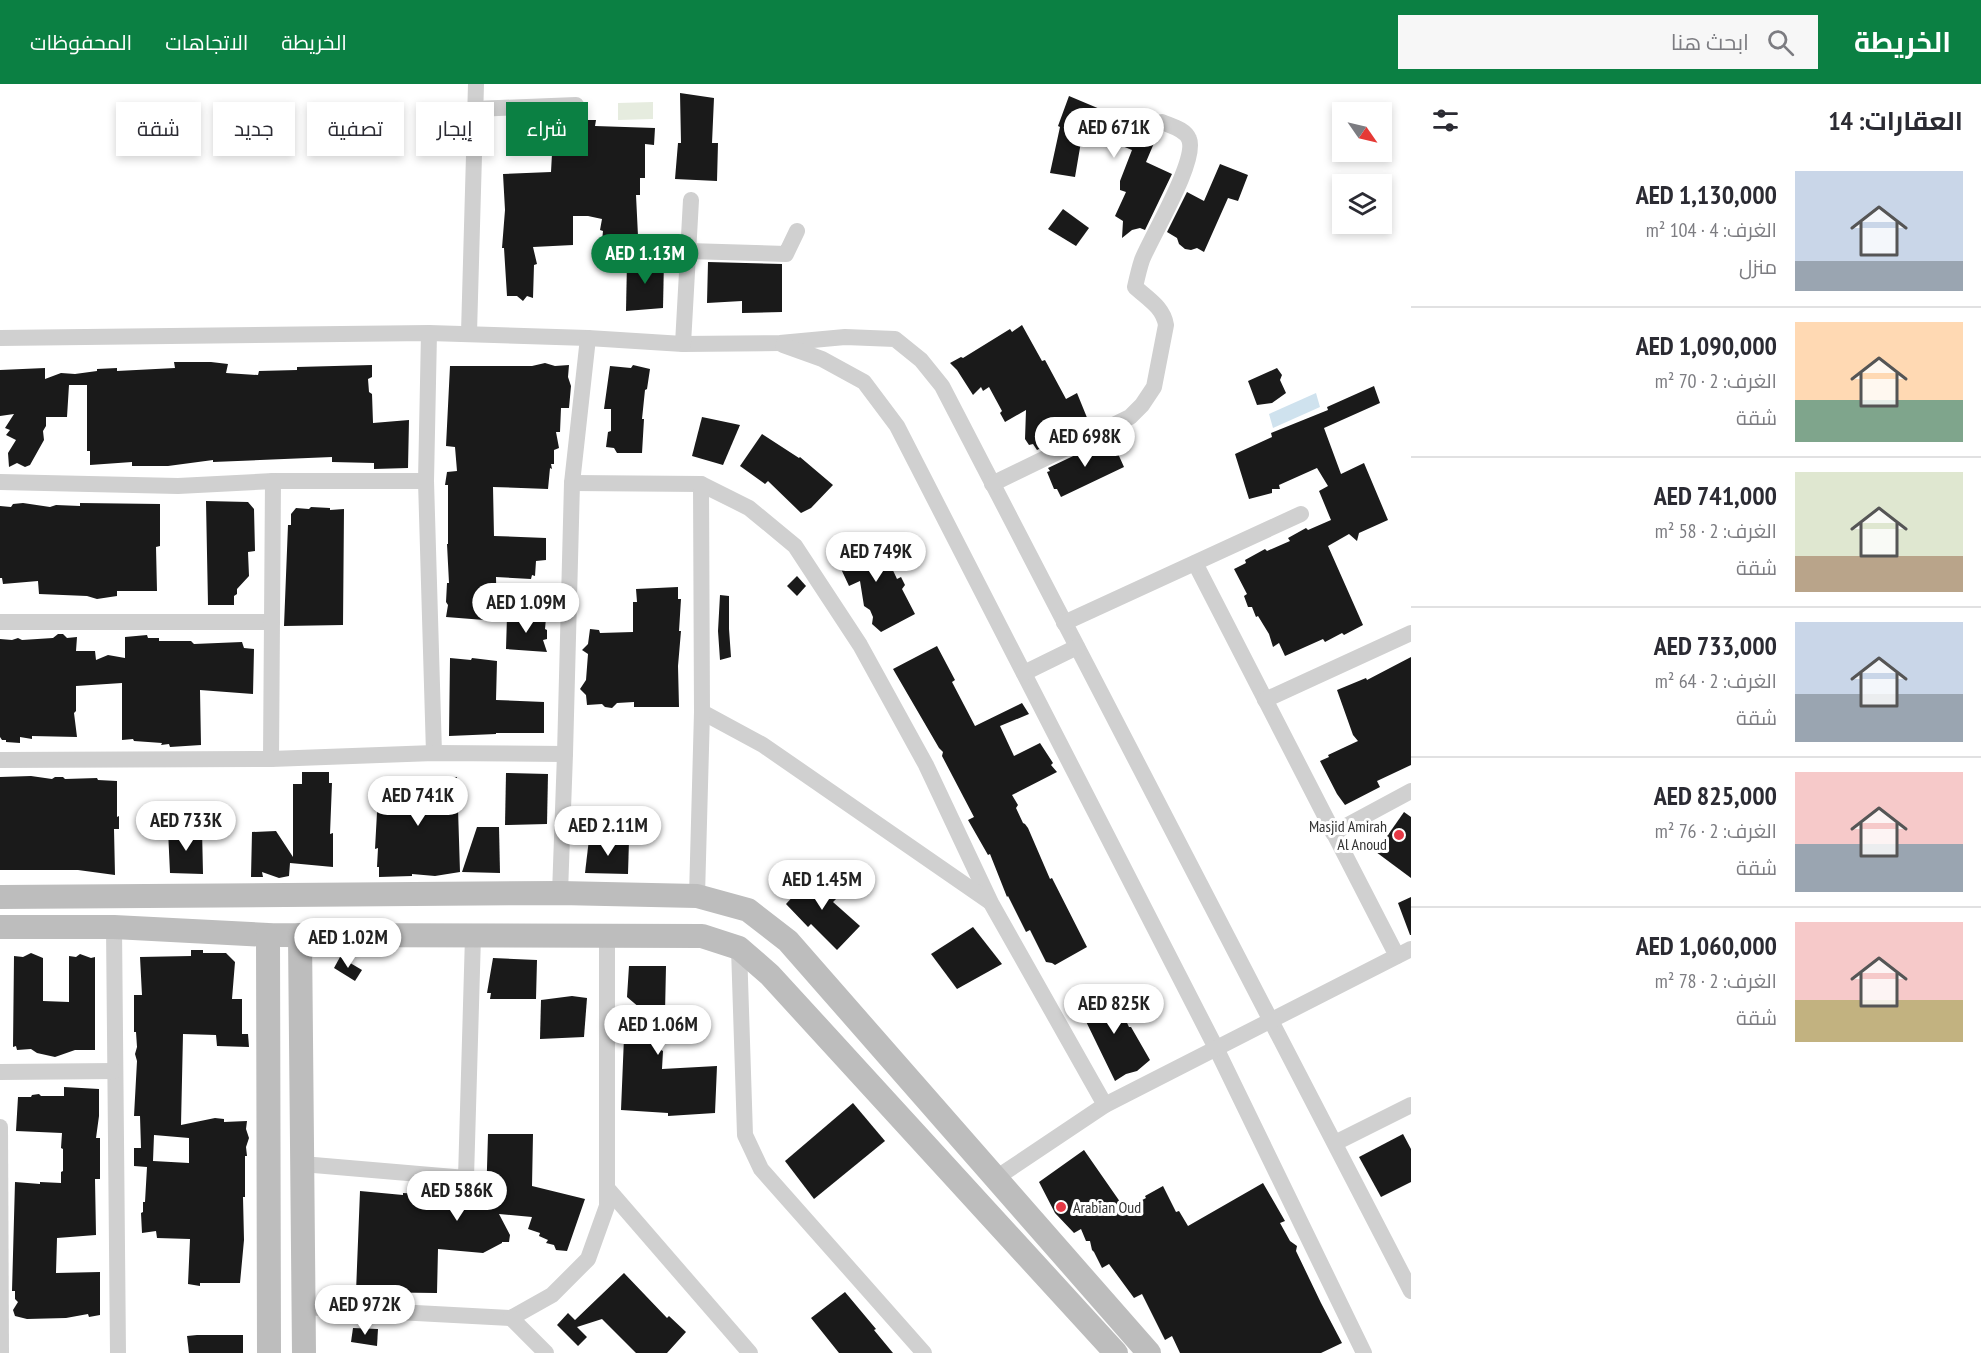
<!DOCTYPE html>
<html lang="ar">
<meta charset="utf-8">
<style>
body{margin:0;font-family:"PT Sans Narrow",Cairo,sans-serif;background:#f7f7f7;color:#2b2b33;direction:rtl;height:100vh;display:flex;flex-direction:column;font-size:22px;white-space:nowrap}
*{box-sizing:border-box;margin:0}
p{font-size:20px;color:#7c7c81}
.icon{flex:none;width:33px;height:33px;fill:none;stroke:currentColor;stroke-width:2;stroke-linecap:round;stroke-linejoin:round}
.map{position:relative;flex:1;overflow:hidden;direction:ltr}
.side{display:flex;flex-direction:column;background:#fff;width:570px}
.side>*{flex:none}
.banner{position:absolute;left:18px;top:18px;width:570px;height:54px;direction:rtl;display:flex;gap:12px}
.needle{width:39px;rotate:124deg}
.controls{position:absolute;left:1332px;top:18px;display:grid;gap:12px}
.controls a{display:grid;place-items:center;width:60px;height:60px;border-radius:0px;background:#fff;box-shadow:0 3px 9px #0003;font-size:30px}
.price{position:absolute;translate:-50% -51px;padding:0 14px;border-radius:21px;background:#fff;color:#222;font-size:20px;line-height:39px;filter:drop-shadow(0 2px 3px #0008)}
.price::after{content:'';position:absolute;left:50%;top:36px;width:18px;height:14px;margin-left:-9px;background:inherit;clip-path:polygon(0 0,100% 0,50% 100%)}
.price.current{background:#0b8043;color:#fff}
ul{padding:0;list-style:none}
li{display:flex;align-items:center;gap:18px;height:150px;padding:0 18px}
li+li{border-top:2px solid #e1e1e2}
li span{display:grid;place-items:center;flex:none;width:168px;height:120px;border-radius:0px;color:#555}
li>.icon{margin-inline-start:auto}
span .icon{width:72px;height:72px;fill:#fffc;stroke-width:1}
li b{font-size:26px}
h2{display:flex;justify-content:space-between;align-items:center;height:72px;padding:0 18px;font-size:26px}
.tag{padding:0 21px;border-radius:0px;background:#fff;box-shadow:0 3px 9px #0003;font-size:21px;line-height:54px}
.tag.current{background:#0b8043;color:#fff}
header{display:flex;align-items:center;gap:36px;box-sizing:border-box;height:84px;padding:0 30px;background:#0b8043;color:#fff}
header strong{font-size:28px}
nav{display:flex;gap:33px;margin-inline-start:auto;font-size:21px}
.search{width:420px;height:54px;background:#f7f7f7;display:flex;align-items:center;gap:15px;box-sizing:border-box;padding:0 21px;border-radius:0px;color:#7c7c81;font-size:22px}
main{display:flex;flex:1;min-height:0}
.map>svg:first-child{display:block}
</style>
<header>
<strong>الخريطة</strong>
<div class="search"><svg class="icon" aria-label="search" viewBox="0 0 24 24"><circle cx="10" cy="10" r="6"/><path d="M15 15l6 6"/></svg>ابحث هنا</div>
<nav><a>الخريطة</a><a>الاتجاهات</a><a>المحفوظات</a></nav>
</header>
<main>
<section class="side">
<h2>العقارات: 14<svg class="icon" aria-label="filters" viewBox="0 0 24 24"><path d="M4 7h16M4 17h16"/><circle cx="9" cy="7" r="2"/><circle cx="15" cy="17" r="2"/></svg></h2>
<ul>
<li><span style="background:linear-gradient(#c9d6e8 75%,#9aa5b1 0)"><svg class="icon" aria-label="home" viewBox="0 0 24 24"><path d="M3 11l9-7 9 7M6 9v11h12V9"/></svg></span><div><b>AED 1,130,000</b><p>الغرف: 4 · 104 m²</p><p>منزل</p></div></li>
<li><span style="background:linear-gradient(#ffd9b3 65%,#7fa58c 0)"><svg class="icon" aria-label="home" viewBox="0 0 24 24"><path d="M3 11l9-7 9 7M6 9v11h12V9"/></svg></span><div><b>AED 1,090,000</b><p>الغرف: 2 · 70 m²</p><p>شقة</p></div></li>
<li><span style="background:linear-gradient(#dfe7d0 70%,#b9a48a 0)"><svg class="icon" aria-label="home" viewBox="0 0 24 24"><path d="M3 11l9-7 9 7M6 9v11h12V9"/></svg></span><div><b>AED 741,000</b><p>الغرف: 2 · 58 m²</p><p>شقة</p></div></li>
<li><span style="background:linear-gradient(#c9d6e8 60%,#9aa5b1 0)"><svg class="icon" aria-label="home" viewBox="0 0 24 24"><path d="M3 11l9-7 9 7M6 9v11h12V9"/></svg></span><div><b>AED 733,000</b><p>الغرف: 2 · 64 m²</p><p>شقة</p></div></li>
<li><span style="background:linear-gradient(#f6c9c9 60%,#9aa5b1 0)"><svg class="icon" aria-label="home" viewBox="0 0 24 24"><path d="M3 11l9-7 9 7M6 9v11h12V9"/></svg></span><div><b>AED 825,000</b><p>الغرف: 2 · 76 m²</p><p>شقة</p></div></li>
<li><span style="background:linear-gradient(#f6c9c9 65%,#c2b280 0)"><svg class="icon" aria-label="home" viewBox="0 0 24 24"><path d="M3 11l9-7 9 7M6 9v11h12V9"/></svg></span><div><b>AED 1,060,000</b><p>الغرف: 2 · 78 m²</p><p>شقة</p></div></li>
</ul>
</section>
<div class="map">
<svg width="1411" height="1269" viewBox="0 0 1411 1269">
<rect width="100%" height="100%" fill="#fff"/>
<polygon fill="#e6ecdf" points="653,18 653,35 618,36 618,19"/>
<polygon fill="#cfe2ee" points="1316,309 1320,323 1273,344 1269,330"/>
<g fill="#1a1a1a" fill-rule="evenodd">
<polygon points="680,9 714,14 712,59 718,59 717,97 675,95 678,59 681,59"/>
<polygon points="1069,12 1145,44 1143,47 1157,52 1146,78 1172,90 1145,146 1140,144 1132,146 1122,154 1123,137 1115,132 1126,108 1120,106 1120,97 1132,66 1083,46 1075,93 1050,89 1060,43 1058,42"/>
<polygon points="552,36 596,36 595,42 655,44 654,61 645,60 645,94 640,94 640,111 636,111 638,152 633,153 633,163 619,162 620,157 602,157 603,147 600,146 602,135 588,132 573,132 573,161 533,163 537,180 534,181 533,214 527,212 523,217 517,212 507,212 504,164 502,164 505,126 503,90 551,88 553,51 551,51"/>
<polygon points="1220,80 1248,91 1238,117 1228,114 1204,168 1197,164 1191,166 1185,165 1179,160 1177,154 1167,148 1187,108 1204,117"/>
<polygon points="1063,125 1089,144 1076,162 1048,145"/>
<polygon points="664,175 663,224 626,227 627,177"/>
<polygon points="708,178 782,180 782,228 742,229 742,217 707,219"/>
<polygon points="1022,241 1042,277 1045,276 1066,315 1077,309 1090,341 1037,366 1033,360 1029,361 1025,355 1026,326 1005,338 1000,329 1002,327 989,303 983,307 981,303 973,311 957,286 950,279 961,273 963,274 1010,245 1012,248"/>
<polygon points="174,278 211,278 228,280 226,289 258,291 259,287 297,286 297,283 372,281 372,293 368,295 369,308 372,310 373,339 409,336 408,384 374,385 374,379 332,378 332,373 213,378 213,376 168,382 132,382 132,378 90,381 90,367 87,367 87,301 69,301 67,333 46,333 46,342 43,347 44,356 30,381 25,383 17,379 9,383 8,369 16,356 6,351 10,346 5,344 14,330 0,332 0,286 45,284 45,295 61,289 75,290 97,287 97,285 117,284 117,287 175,284"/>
<polygon points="545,279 555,282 569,281 568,293 571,302 569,324 561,324 560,348 556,348 559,364 554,366 554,380 551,380 552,385 550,384 548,405 493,403 494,452 546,454 546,476 536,477 535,492 532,491 531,495 496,493 497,537 446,533 448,521 446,518 447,499 449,499 447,460 448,460 448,401 445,401 447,388 457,387 455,363 446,362 450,282 532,282"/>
<polygon points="633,281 650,285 647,305 645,306 642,335 644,335 642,369 617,369 614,364 606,363 608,348 611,347 611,325 604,325 610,282 631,284"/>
<polygon points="1277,284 1282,291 1280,296 1286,309 1272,319 1257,321 1248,297"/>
<polygon points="1374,302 1380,319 1324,344 1341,390 1364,379 1388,436 1359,449 1357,457 1349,450 1328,462 1363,541 1344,551 1342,549 1325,558 1323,555 1285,572 1279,559 1273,563 1269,550 1258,532 1256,533 1252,523 1248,523 1244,512 1247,510 1234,485 1246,479 1245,476 1265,465 1267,467 1290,457 1288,454 1306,444 1308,446 1331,436 1319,407 1328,402 1317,384 1279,401 1280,405 1272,405 1272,409 1249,415 1235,370 1272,353 1271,349 1328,326 1327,323"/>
<polygon points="702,333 740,341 723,381 692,372"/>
<polygon points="762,350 799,374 800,373 833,401 811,424 801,429 768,397 765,400 740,382"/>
<polygon points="1111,354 1124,383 1061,413 1057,405 1054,405 1047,388 1050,387 1048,384"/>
<polygon points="206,417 248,418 254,425 255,467 248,468 249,492 237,505 237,510 234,512 234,521 208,521"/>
<polygon points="23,419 50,423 56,421 80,422 80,419 160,420 160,462 156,463 157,507 117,507 117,512 97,515 87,512 39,510 38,497 3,500 2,494 0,494 0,422 11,423 13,420"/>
<polygon points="311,423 330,424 330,426 344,425 343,541 284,542 288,441 291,441 291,430 296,424 309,425"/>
<polygon points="877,452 897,495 901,493 905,501 902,505 915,530 881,548 872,540 873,533 870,526 864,522 860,497 849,502 835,472"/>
<polygon points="797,492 806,502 797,512 787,502"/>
<polygon points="678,503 678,515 681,515 679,547 681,547 678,582 679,623 634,623 634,618 617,619 612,624 605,623 602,620 587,621 586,611 580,605 586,596 588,570 582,566 588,560 590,545 599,546 600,549 633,548 633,518 637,518 636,505"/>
<polygon points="720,511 729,512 729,545 731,573 720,576 718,547"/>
<polygon points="507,532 546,534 545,545 547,546 547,555 543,556 547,568 506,565"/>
<polygon points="58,550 63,550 67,554 77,553 76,567 95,567 96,576 108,571 125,574 125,553 147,551 148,554 159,554 159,557 191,557 194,560 242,558 244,564 254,565 253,610 200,606 201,661 170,663 169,660 161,661 162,659 134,657 133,655 122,656 122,599 76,602 76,627 74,629 77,653 32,652 32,655 20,653 20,659 6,658 6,656 2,656 0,653 0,555 12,556 18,554 22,556 53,554"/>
<polygon points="937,562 955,596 952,598 975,642 1022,619 1029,630 1000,642 1014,672 1040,659 1053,679 1051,681 1057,688 1012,711 1018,721 1016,724 1023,739 1025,740 1028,744 1050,795 1052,794 1087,863 1055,881 1052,879 1046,878 1030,846 1026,848 1008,812 1007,813 990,770 988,771 968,736 974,733 942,672 943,668 939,664 893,585"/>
<polygon points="1411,573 1411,681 1377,697 1380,703 1345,721 1337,710 1320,677 1329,673 1328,671 1358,657 1353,651 1337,606 1366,594 1367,596"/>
<polygon points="450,574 471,576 472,574 497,577 496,616 544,618 544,649 496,649 496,650 449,652"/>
<polygon points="302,688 329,688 329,699 332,699 330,750 333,749 333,783 290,779 289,792 279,794 262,788 263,793 251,793 252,748 276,747 293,773 293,700 302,700"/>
<polygon points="506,689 548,690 547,740 505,741"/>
<polygon points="31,692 52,695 55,693 63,693 65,695 97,694 98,696 117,697 117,733 119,732 119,745 114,745 115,791 78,786 0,786 0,693"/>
<polygon points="443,693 457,693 460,788 435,792 412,790 412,792 379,793 379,783 377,783 378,764 375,765 378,710 376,710 377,695 415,696 443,694"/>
<polygon points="1404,728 1411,733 1411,794 1376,768"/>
<polygon points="477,743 499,743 500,789 462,788"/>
<polygon points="190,744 202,745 203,790 170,789 168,746 189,748"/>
<polygon points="589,755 629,756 628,790 585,789"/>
<polygon points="810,787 840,811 833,818 860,842 837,866 811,840 808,843 786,820 806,798 803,796"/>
<polygon points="1411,813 1411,851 1410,851 1398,819"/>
<polygon points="973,843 1002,880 957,905 931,870"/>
<path d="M 191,866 L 203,866 L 203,869 L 226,869 L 235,878 L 232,915 L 242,915 L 242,950 L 248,950 L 249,963 L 217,962 L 216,951 L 183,950 L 181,1041 L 215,1034 L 224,1035 L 224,1038 L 247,1037 L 246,1045 L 249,1054 L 246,1063 L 247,1072 L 245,1072 L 245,1113 L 243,1113 L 244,1156 L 240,1199 L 200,1199 L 200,1202 L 188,1200 L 190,1155 L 157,1154 L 156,1147 L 142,1149 L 141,1129 L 143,1128 L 143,1118 L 145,1118 L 147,1083 L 134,1082 L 134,1064 L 141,1064 L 140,1032 L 134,1032 L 137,977 L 135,970 L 137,963 L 136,948 L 134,948 L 134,911 L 142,911 L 140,873 L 191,872 ZM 154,1051 L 189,1054 L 189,1079 L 153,1077 Z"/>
<polygon points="31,869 43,874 43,917 69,918 69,872 76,873 80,870 91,874 95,873 95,966 75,966 55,973 37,969 31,965 17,966 16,962 13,963 14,872 23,873"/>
<polygon points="340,873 362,886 355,897 334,884"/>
<polygon points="493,874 537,876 536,915 490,915 491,909 487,909"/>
<polygon points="629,882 666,882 665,929 661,966 663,967 662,985 717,982 715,1029 668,1032 668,1029 621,1026 625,929 647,930 627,913"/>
<polygon points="1111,905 1129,943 1131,943 1150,976 1137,987 1126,990 1115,997 1078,921"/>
<polygon points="572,912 587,914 584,953 540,955 541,916"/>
<polygon points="64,1003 99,1005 99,1032 96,1054 100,1054 100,1095 95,1095 96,1151 57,1154 56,1189 100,1188 100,1231 89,1233 88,1230 66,1234 27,1235 15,1232 13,1226 18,1218 15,1215 15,1207 12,1207 15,1098 40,1100 40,1098 61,1099 61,1088 63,1087 63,1065 61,1064 62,1049 16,1047 18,1013 31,1013 32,1011 39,1010 41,1012 64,1012"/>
<polygon points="853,1019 885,1057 814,1115 785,1077"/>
<polygon points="488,1050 533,1050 532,1102 585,1115 567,1167 556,1166 554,1161 546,1159 548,1156 539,1152 540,1149 528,1145 532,1133 499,1130 510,1151 509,1158 502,1158 502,1159 483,1169 438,1165 437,1209 356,1208 360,1107 403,1111 403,1109 438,1111 438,1115 486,1118"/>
<polygon points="1403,1050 1411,1065 1411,1098 1381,1113 1359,1073"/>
<polygon points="1084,1066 1125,1125 1146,1114 1145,1112 1163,1102 1176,1128 1179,1127 1188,1142 1263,1099 1285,1137 1280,1139 1290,1157 1297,1162 1296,1167 1321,1219 1342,1259 1321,1269 1180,1269 1172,1252 1165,1256 1142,1210 1134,1214 1109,1180 1102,1184 1094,1168 1092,1166 1090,1157 1086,1157 1081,1145 1074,1149 1055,1129 1039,1098"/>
<polygon points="624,1189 667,1234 669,1232 686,1248 667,1269 636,1269 602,1235 577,1243 587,1253 578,1262 557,1241 568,1229 575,1236"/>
<polygon points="845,1208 876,1245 874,1246 893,1269 839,1269 811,1234"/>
<polygon points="353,1244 378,1245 377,1262 351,1258"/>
<polygon points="197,1251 243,1251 243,1269 189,1269 187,1252"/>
</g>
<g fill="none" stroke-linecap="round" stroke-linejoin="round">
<g stroke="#d0d0d0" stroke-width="16">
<polyline points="475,25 576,21"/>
<polyline points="688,167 786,170 797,147"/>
<polyline points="429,249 426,397 434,669"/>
<polyline points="469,249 476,0"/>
<polyline points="0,254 429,249 588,254 683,260 780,259 845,253 895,255 921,276 942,302 1411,1207"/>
<polyline points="683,260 691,116"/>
<polyline points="783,261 822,275 864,298 897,342 1216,964 1364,1269"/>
<polyline points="0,398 178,402 273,397 426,397"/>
<polyline points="572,399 701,400 749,424 795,462 860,561 926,681 991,819 1105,1021"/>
<path d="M 992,400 L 1130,333 L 1142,321 L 1154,303 L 1166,241 C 1163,223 1148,215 1135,203 C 1137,194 1139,185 1142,176 C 1151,153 1198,76 1189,55 C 1185,45 1171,42 1162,38"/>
<polyline points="1195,479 1397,872"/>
<polyline points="0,538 272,538"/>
<polyline points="1064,539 1301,430"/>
<polyline points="1024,589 1077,563"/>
<polyline points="1265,616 1411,549"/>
<polyline points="702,628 763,661 990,818"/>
<polyline points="271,675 273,397"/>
<polyline points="0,676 271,675 434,669 565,670"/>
<polyline points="1333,749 1411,707"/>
<polyline points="560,809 565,670 572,399 588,254"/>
<polyline points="697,812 702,628 701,400"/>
<polyline points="114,843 118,1269"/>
<polyline points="739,864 745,1051 761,1085 924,1269"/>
<polyline points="0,988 115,987"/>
<polyline points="0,1043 1,1269"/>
<polyline points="1335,1059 1411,1021"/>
<polyline points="302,1080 466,1094 473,852"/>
<polyline points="996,1094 1105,1021 1411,865"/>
<polyline points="607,1104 750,1269"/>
<polyline points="303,1223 511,1234 552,1211 588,1175 607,1122 607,852"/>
<polyline points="511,1234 546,1269"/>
</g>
<g stroke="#bdbdbd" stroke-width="24">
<polyline points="0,813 560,809 697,812 748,826 788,857 1149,1269"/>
<polyline points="0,843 114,843 268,851 702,852 739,864 770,891 1116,1269"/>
<polyline points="268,851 269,1269"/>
<polyline points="300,851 304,1269"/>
</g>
</g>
<g fill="#e63946" stroke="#fff" stroke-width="2">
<circle cx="1399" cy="751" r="6"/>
<circle cx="1061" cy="1123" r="6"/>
</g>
<g text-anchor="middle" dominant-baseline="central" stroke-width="6" stroke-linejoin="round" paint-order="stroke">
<g font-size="16" fill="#333" stroke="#fff" text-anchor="end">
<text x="1387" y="742">Masjid Amirah<tspan x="1387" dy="18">Al Anoud</tspan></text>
<text x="1073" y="1123" text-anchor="start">Arabian Oud</text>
</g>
</g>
</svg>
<div class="controls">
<a><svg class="needle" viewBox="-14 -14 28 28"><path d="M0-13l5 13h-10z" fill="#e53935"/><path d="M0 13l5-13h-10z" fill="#7c7c81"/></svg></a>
<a><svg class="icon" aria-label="layers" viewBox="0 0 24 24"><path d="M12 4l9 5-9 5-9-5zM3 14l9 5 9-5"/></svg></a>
</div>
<b class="price" style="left:1114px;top:75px">AED 671K</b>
<b class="price current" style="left:645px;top:201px">AED 1.13M</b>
<b class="price" style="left:1085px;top:384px">AED 698K</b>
<b class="price" style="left:876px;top:499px">AED 749K</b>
<b class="price" style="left:526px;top:550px">AED 1.09M</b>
<b class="price" style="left:418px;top:743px">AED 741K</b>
<b class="price" style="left:186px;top:768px">AED 733K</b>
<b class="price" style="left:608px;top:773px">AED 2.11M</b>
<b class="price" style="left:822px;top:827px">AED 1.45M</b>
<b class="price" style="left:348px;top:885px">AED 1.02M</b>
<b class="price" style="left:1114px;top:951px">AED 825K</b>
<b class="price" style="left:658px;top:972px">AED 1.06M</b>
<b class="price" style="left:457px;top:1138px">AED 586K</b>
<b class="price" style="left:365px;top:1252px">AED 972K</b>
<div class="banner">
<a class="tag current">شراء</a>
<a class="tag">إيجار</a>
<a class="tag">تصفية</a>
<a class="tag">جديد</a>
<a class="tag">شقة</a>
</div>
</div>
</main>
